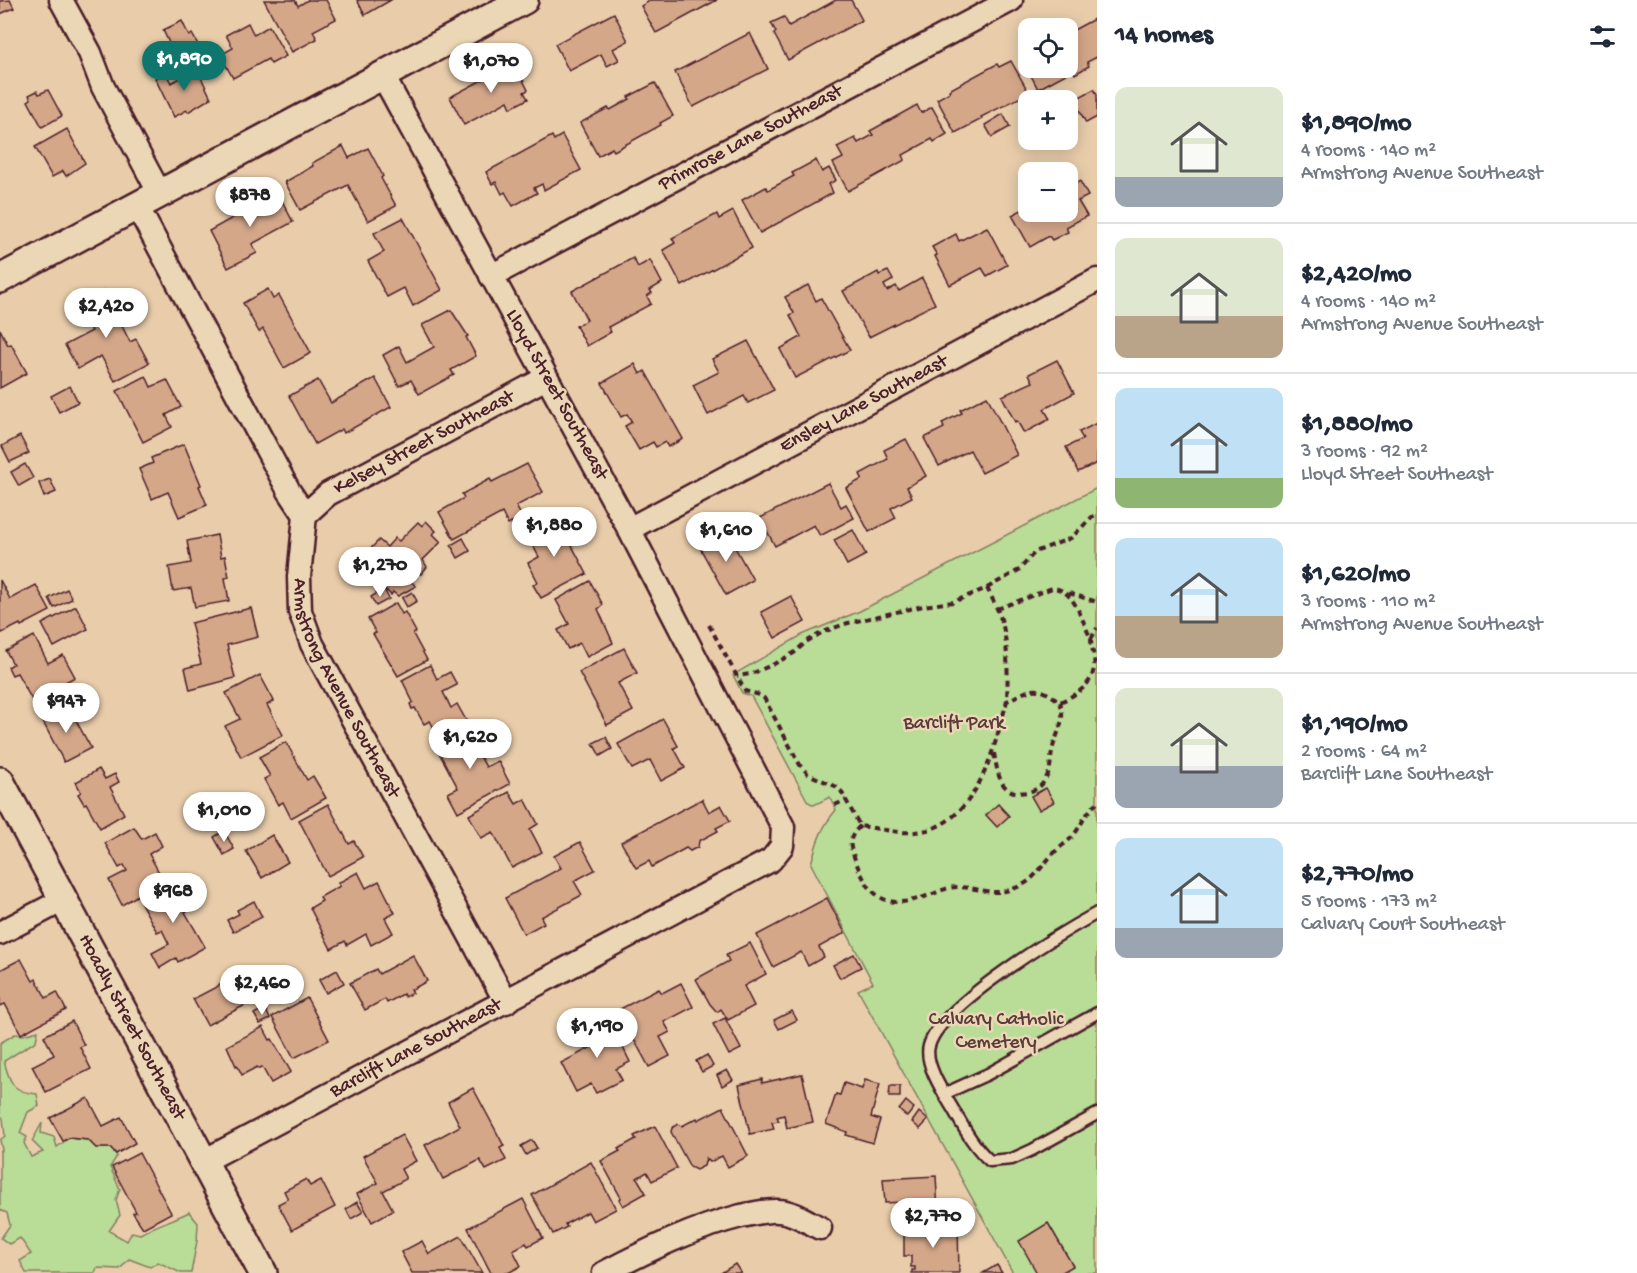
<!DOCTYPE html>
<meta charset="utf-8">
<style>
body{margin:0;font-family:"Gochi Hand",sans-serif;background:#f2f2f3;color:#1f2937;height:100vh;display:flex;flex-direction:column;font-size:22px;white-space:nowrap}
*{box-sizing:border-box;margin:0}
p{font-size:20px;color:#747a83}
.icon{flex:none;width:33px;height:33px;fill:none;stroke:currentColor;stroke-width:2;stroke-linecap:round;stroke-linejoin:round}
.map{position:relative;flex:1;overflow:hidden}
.side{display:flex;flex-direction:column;background:#fff;width:540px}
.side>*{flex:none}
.controls{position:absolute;left:1018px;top:18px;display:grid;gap:12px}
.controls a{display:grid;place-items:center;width:60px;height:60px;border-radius:12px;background:#fff;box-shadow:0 3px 15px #0003;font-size:30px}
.price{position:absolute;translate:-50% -51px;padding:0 14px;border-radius:21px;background:#fff;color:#222;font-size:20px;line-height:39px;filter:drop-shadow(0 2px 3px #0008)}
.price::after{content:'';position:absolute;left:50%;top:36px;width:18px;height:14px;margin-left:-9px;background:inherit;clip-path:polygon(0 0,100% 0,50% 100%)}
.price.on{background:#0f766e;color:#fff}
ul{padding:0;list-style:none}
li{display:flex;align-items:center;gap:18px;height:150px;padding:0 18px}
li+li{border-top:2px solid #e0e1e3}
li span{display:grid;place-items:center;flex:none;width:168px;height:120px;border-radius:12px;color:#555}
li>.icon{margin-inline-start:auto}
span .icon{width:72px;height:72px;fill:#fffc;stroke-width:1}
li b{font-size:26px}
h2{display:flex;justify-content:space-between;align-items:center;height:72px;padding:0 18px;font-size:26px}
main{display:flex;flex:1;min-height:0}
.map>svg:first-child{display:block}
</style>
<main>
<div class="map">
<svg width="1097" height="1273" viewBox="0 0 1097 1273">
<rect width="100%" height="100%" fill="#e9cdab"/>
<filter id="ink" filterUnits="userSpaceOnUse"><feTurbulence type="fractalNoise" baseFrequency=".0167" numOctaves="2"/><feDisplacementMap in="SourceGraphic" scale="12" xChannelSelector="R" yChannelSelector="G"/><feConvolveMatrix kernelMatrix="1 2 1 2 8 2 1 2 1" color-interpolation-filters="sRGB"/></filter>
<g filter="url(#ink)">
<g fill="#b9dc97" stroke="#827e61" stroke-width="1.5">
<path d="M 1097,488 L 1097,1273 L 1013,1273 L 858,990 L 873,983 L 811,864 C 817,841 821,828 836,810 L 830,797 L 814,805 L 808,802 L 751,696 L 742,693 L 733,675 L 802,635 L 860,611 Z"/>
<path d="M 38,1031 L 36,1041 L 4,1061 C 10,1084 13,1092 37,1094 L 39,1106 L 28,1112 L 20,1133 L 27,1137 L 24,1143 L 31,1157 L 43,1152 L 32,1141 L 42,1123 L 41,1133 L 54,1137 L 57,1147 L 69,1138 L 88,1140 L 96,1148 L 111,1148 L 117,1156 L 110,1167 L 120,1189 L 116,1200 L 120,1215 L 109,1231 L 127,1241 L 132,1232 L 140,1234 C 156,1225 173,1220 189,1212 L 198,1223 L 197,1241 L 191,1273 L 181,1273 L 158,1262 L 150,1267 L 129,1259 L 120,1269 L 97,1268 L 95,1273 L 26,1273 L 20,1261 L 31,1254 L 20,1238 L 9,1244 L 1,1238 L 10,1225 L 7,1213 L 0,1210 L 0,1151 L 2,1150 L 0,1140 L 5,1136 L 3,1118 L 0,1115 L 0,1043 L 15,1034 L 23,1035 Z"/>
</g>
<g fill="#d4a789" stroke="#4a1f2b" stroke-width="1.5">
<polygon points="10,0 14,8 0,14 0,1"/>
<polygon points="264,0 295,0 298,6 308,0 326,0 336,19 313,31 317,39 292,52"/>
<polygon points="357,0 391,0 365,15"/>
<polygon points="651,0 717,0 656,33 641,6"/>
<polygon points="836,0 851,0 862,20 788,60 774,34 776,32 771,23 784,17 789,26"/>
<polygon points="614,13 628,41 613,49 619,60 607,66 601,54 569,71 555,44"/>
<polygon points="1094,19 1097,25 1097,57 1087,62 1089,66 1075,74 1073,70 1038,89 1022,58 1029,54 1029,68 1068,68 1068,33"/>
<polygon points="182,21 189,36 192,34 201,50 178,62 163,30"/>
<polygon points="248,23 254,35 269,26 286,56 271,64 268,59 233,78 220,55 233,48 226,35"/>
<polygon points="750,33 768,69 693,107 675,72"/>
<polygon points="1011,61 1029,93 981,117 982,119 955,133 937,99 950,92 949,90 997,64 999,67"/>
<polygon points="514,63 528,90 524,92 528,99 511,108 508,101 464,125 450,97"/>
<polygon points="197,69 211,98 188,112 187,110 174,117 155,78 166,73 171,83"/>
<polygon points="655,83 673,116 660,123 661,125 614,151 612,148 598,156 580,123 608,108 610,110 630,99 628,97"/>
<polygon points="1094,89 1097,94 1097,117 1086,123 1074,100"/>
<polygon points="48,90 62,116 42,127 28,101 31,99 29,95 37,91 39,94"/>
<polygon points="917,105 921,113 932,107 947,134 934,142 932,139 903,155 905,160 848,191 833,163 843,158 837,147 855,138 858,143 873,135 870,131"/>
<polygon points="1003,114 1010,127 992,137 985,125"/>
<polygon points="67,129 85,163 66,176 63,171 52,177 35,147"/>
<polygon points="562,135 581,170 544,190 542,184 534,188 537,193 513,206 505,192 502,194 496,182 492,184 486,172 552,136 554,140"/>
<polygon points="343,146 349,158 368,148 383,176 381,178 396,206 368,221 348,185 300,210 285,182 313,166 312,163"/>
<polygon points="816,160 822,172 829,168 836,180 829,184 833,193 760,233 742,200 766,187 768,190 794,176 792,173"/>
<polygon points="1080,181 1088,196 1078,201 1087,216 1066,227 1068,232 1052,240 1049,236 1030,247 1012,215 1029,206 1029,212 1068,212 1068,185 1070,187"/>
<polygon points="277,191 293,222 252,244 257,253 228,268 209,231 236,216 234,213"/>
<polygon points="733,211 752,248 682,286 663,250 675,243 672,238 717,214 719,219"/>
<polygon points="403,218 442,290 413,306 404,288 387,297 368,261 384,252 374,233"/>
<polygon points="987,227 1007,265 987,276 982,268 950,285 935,256 937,255 932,247 956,234 959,241"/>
<polygon points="633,258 638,267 650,260 662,283 650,290 652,293 647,296 651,304 608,327 611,332 587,346 576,326 587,320 572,291"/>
<polygon points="888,271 893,280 884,285 887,291 896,286 899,291 922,278 935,304 869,337 843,291 878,272 879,275"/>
<polygon points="808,285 816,301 821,298 850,350 795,378 780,349 801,337 790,315 794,313 785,297"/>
<polygon points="268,289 273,299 279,295 311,353 284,368 263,329 259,332 243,303"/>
<polygon points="104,291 112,305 118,302 124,315 118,318 130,342 136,339 149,363 115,381 101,356 78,369 65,345 92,331 78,305"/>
<polygon points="451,310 468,336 466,337 476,356 451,370 454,375 419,394 411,380 399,386 383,355 399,346 407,362 434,347 422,325"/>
<polygon points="0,329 8,345 11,344 27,373 0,388"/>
<polygon points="748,341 774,390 748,403 744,396 708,415 693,385 719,372 712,359"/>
<polygon points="1057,360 1074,393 1044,409 1050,419 1024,433 1017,421 1015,422 1002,396 1033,382 1029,374"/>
<polygon points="635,364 640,374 645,371 683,439 668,447 665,442 656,447 653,442 639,450 625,426 632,422 627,414 621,417 602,383"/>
<polygon points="146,376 151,387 167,380 181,407 166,415 172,427 143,442 117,391"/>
<polygon points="375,378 391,407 344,433 342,429 315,444 289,396 318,380 331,403"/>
<polygon points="70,386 78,402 59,412 51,396"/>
<polygon points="987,396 1017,455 982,473 970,450 939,466 924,438 944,428 942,423 962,413 960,410"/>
<polygon points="1097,423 1097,463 1078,472 1066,447 1083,439 1079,432"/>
<polygon points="20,436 29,453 10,462 2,446"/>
<polygon points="906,439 926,476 907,487 912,497 891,508 896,518 869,532 846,488 862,479 860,474 888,459 884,450"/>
<polygon points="184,444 201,485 199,486 207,505 179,517 168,492 152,499 139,469 153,463 151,458"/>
<polygon points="25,464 33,478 19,486 11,472"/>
<polygon points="527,464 543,492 516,506 522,517 508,525 502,513 454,539 439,512 464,498 462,494 490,479 492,482"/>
<polygon points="50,479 56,492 44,497 39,483"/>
<polygon points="828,483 841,507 846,504 854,518 820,536 814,525 775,546 760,518"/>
<polygon points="556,517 566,536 570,534 575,542 571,544 587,574 541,598 533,585 538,582 528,563 539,557 526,533"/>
<polygon points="426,521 436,531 433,534 441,542 423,560 427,567 421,574 414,571 407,578 416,586 398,596 393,592 391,595 374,578 371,582 358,570 361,567 357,563 379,540 387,547 395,538 399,541 418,522 422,526"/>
<polygon points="853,530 866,555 847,565 834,540"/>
<polygon points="726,531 753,580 726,595 699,546"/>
<polygon points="217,535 221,557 225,556 229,577 225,578 229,601 195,607 191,588 173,591 169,567 191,563 187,541"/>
<polygon points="463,538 470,551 458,558 451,545"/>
<polygon points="0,580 10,599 36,585 50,611 21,626 20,624 2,633 0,630"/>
<polygon points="590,581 603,605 598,609 613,643 587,657 580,643 568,649 558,630 569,624 556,600"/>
<polygon points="67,589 72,599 54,608 49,598"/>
<polygon points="384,589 389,599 376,606 371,597"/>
<polygon points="412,592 417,601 407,607 402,598"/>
<polygon points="791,596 805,622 775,638 761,612"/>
<polygon points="396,603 402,614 405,612 416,632 413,634 427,660 398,676 373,634 376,633 368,619"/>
<polygon points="76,606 88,629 54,647 42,624"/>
<polygon points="251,608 258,637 227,645 235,678 190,690 185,668 201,664 191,623"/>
<polygon points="34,636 48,663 63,655 75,677 32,700 17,673 12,675 8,667 13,664 6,651"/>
<polygon points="624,648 637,673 618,683 633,711 607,725 579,672"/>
<polygon points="430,665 437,679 450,672 457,685 443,692 451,708 457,704 467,722 439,737 430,721 424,724 415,708 412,709 410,704 413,702 402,680"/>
<polygon points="260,675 274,701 267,705 283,735 241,757 225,726 240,719 226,693"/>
<polygon points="68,706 91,748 64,762 42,720"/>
<polygon points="663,719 678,746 674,748 685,768 661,781 650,760 632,769 618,744"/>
<polygon points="471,726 481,744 475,747 486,767 498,761 510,784 458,812 448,793 458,788 435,745"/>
<polygon points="606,737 612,749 600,756 593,743"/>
<polygon points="286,742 307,780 313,776 326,798 291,818 283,802 278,805 264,779 270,776 259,757"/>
<polygon points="99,769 105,779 115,774 119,782 110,787 124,814 100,828 86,803 84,804 78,794 81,792 76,782"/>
<polygon points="1046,788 1054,802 1039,810 1031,796"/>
<polygon points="509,792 516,804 525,799 538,824 530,829 542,852 512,868 493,832 481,838 469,815"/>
<polygon points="702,799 709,812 721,805 730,821 716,828 718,831 699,841 698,847 690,851 686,848 652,867 649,861 636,868 621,842"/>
<polygon points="328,804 349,844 354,841 363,857 328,876 299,820"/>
<polygon points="998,804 1009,816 997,827 986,815"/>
<polygon points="134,827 142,839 155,832 162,846 149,854 163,880 122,905 109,880 127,871 124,865 119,868 105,843"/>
<polygon points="224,831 234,849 224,855 214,837"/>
<polygon points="272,835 288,862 262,878 246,851"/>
<polygon points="580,842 595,870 574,881 582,895 541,917 544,923 524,934 505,898 561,868 554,856"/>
<polygon points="358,872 366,888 379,881 395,913 385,918 393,933 371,945 366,934 347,945 345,941 331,949 310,908 322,901 320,897 340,886 338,883"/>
<polygon points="181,882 195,907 185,912 205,947 178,962 176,958 160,968 152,953 169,944 162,930 157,932 141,903"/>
<polygon points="827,898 845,933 819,947 824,957 808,966 801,952 773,967 757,935"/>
<polygon points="254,901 262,917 233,932 227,920 239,914 237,910"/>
<polygon points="750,943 766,974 744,986 754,1006 728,1020 721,1009 717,1012 710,1004 696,979 729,961 726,955"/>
<polygon points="854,954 861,967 840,978 833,965"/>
<polygon points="413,955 427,981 411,990 413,993 405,997 403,994 387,1003 385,999 365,1010 350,983 376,969 379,974"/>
<polygon points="21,959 33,981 36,979 46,998 57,992 66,1010 21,1034 5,1004 0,1006 0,970"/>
<polygon points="337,970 344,983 326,993 319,980"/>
<polygon points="245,972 259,998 207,1025 193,999"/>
<polygon points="681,983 693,1007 664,1022 670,1032 660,1037 670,1056 649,1067 618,1010 659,989 662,993"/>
<polygon points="307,998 329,1040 294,1058 272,1017"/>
<polygon points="265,1008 270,1019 260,1024 254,1014"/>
<polygon points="792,1011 797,1020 779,1029 774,1020"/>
<polygon points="608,1017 630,1062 616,1069 622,1080 596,1093 591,1084 576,1092 561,1063 590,1048 581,1031"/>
<polygon points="725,1018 741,1049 729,1055 713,1024"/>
<polygon points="72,1021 84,1045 80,1047 91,1069 46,1092 32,1066 54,1055 44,1036"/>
<polygon points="263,1027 270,1040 272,1039 291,1072 271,1083 262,1067 258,1069 257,1067 242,1075 237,1065 236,1066 227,1046"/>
<polygon points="707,1055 713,1066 702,1072 696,1061"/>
<polygon points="727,1070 733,1080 722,1086 717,1075"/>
<polygon points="802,1074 813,1122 787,1128 784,1115 777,1117 779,1121 772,1122 774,1129 750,1134 739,1085 762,1079 762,1083"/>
<polygon points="865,1080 880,1084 871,1117 880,1120 873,1143 846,1135 847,1132 826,1124 836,1094 840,1095 844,1083 862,1089"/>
<polygon points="890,1086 900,1086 900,1097 889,1097"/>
<polygon points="473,1088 504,1146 500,1148 506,1160 486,1170 480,1160 443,1179 425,1145 460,1126 448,1102"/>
<polygon points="88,1098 103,1126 121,1117 135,1143 116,1154 111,1148 96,1148 88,1140 69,1138 63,1141 50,1118"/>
<polygon points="906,1101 914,1108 907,1117 899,1110"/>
<polygon points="723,1107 748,1156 728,1167 722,1156 710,1162 706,1158 704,1166 696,1170 690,1167 671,1132 672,1128 678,1124 682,1126 697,1118 698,1120"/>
<polygon points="919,1112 928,1120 920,1129 912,1122"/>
<polygon points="655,1126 677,1168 652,1181 647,1172 637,1178 646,1193 623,1206 619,1199 621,1198 601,1161 620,1151 618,1149 636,1139 634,1136"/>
<polygon points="402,1135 416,1161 401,1169 406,1179 383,1191 393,1210 372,1222 357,1194 378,1183 363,1156"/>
<polygon points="532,1140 537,1148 526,1155 521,1146"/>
<polygon points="139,1153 171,1213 143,1228 133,1213 136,1212 112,1167"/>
<polygon points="591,1162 616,1209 593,1221 588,1212 565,1224 567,1227 553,1234 532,1195"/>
<polygon points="936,1176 938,1212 904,1214 903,1202 885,1203 883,1179"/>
<polygon points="306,1179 310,1186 321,1180 335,1207 292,1230 278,1204 288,1199 284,1191"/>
<polygon points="523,1199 543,1238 528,1246 526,1243 513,1250 521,1266 508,1273 491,1273 468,1228"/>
<polygon points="357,1202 363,1212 351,1219 346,1209"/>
<polygon points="1048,1223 1073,1266 1061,1273 1037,1273 1019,1241"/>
<polygon points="958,1225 959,1273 912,1273 912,1270 915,1270 915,1267 911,1267 911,1256 904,1256 904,1227"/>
<polygon points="461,1236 482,1273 412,1273 401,1252 422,1241 429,1254"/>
<polygon points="735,1264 741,1273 721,1273"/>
<polygon points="997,1265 1002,1273 983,1273"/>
</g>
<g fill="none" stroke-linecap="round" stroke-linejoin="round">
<g stroke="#4a1f2b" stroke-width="15">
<g id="service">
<path d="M 1097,913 C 1059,934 940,1005 929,1046 C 924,1064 944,1094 953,1109 C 964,1128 973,1146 990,1161 L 1012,1159 L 1032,1150 L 1097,1114"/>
<polyline points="944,1094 988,1074 1097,1013"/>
</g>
</g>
<g stroke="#4a1f2b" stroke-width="27">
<g id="minor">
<polyline points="61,0 90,53 103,87 160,194"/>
<path id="s1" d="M 137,206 L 289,491 L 305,515 L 299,577 L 300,611 L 312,644 L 506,1002"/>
<path id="s2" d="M 491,276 L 1011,0"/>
<path id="s3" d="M 305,515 L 328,494 L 546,378"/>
<path id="s4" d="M 629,529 L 1097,280"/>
<polyline points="0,933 63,900"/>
<path id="s5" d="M 204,1161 L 771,860 L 782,846 L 783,827 L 629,529 L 383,76"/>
<path d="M 604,1273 C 648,1250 693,1228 741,1216 C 753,1214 766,1210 778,1211 C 792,1211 808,1222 820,1228"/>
</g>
</g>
<g stroke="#4a1f2b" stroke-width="32">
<g id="tertiary">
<polyline points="0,279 524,0"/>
<path id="s6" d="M 0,781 L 263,1273"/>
</g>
</g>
<g stroke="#4a1f2b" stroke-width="4" stroke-dasharray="6 4.5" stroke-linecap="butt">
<polyline points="987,588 1019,570 1035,552 1071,538 1092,517 1097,514"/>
<polyline points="1069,593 1097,602"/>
<path d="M 997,609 L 1052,588 C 1074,588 1082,621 1091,639 C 1091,646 1093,650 1094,657 C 1097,682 1080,693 1060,702 C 1036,683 1031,689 1007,701"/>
<path d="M 709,625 L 745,691 L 760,695 L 764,698 L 800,765 L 808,774 L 835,786 L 841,791 L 860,826 C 886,829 910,838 936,827 C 974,810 990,763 1000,726 C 1002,717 1006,708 1007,699 C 1008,677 1008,652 1004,631 C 1001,615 994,602 987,588 L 953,602 L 923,606 L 848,623 L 823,632 L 806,642 L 794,653 L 774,664 L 751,674 L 737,676"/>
<polyline points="1091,639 1097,628"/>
<path d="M 994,753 C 998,775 1000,797 1028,792 C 1037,790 1042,786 1046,778 C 1052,769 1050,757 1053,747 C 1058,730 1066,720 1060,702"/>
<polyline points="835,805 846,800"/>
<path d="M 860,826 C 846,840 850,846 856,862 C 871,900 888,910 927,896 C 937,893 946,887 957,887 C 982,887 992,899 1020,886 C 1036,879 1043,863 1056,851 C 1061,846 1068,842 1073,836 C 1082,825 1085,813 1097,803"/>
</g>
<use href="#service" stroke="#ebd7b5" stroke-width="10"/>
<use href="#minor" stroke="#ebd7b5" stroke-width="22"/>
<use href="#tertiary" stroke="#ebd7b5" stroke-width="27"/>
</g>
</g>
<g text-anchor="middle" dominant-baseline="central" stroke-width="5" stroke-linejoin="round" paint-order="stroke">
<g font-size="20" fill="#4a1f2b" stroke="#ebd7b5">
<text stroke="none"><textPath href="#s2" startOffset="294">Primrose Lane Southeast</textPath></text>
<text transform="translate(556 395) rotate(61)">Lloyd Street Southeast</text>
<text stroke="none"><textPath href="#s4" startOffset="266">Ensley Lane Southeast</textPath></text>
<text stroke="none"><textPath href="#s3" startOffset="140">Kelsey Street Southeast</textPath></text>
<text stroke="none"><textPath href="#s1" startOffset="536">Armstrong Avenue Southeast</textPath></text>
<text stroke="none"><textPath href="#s6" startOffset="279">Hoadly Street Southeast</textPath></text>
<text stroke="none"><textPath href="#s5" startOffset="240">Barclift Lane Southeast</textPath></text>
</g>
<g font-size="20" fill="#5b3b3b" stroke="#ebd7b5">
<text x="954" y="724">Barclift Park</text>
<text x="996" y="1020">Calvary Catholic<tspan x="996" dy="23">Cemetery</tspan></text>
</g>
</g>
</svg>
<div class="controls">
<a><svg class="icon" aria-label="locate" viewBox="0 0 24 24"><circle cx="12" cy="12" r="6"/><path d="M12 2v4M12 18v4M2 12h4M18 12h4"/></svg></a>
<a>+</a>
<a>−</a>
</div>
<b class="price on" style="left:184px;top:92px">$1,890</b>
<b class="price" style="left:491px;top:94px">$1,070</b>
<b class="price" style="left:250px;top:228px">$878</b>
<b class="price" style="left:106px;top:339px">$2,420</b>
<b class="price" style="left:554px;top:558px">$1,880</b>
<b class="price" style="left:726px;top:563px">$1,610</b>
<b class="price" style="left:380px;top:598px">$1,270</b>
<b class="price" style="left:66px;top:734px">$947</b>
<b class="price" style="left:470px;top:770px">$1,620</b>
<b class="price" style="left:224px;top:843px">$1,010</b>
<b class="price" style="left:173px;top:924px">$968</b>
<b class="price" style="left:262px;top:1016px">$2,460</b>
<b class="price" style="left:597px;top:1059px">$1,190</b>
<b class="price" style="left:933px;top:1249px">$2,770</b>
</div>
<section class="side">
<h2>14 homes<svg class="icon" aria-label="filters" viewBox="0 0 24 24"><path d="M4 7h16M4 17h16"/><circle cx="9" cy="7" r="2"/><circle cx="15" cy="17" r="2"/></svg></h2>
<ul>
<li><span style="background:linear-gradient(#dfe7d0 75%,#9aa5b1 0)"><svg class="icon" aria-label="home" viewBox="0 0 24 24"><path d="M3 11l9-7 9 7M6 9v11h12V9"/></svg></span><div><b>$1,890/mo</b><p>4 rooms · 140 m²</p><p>Armstrong Avenue Southeast</p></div></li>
<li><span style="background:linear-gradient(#dfe7d0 65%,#b9a48a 0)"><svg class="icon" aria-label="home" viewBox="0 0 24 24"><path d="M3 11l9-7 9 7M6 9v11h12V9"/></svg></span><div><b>$2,420/mo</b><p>4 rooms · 140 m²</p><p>Armstrong Avenue Southeast</p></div></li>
<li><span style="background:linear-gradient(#bfe0f5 75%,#8fb573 0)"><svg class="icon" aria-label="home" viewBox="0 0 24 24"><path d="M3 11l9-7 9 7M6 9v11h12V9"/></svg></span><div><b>$1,880/mo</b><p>3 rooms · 92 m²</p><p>Lloyd Street Southeast</p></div></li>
<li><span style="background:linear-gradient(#bfe0f5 65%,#b9a48a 0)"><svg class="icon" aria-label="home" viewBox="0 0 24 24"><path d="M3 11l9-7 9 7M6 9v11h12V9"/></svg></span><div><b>$1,620/mo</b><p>3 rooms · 110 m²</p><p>Armstrong Avenue Southeast</p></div></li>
<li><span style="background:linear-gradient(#dfe7d0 65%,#9aa5b1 0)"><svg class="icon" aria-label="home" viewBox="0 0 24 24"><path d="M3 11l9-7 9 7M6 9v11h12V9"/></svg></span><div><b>$1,190/mo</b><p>2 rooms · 64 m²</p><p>Barclift Lane Southeast</p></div></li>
<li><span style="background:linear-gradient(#bfe0f5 75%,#9aa5b1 0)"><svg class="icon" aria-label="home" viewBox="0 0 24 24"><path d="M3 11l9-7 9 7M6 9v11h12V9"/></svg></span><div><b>$2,770/mo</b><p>5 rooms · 173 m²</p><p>Calvary Court Southeast</p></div></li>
</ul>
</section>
</main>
